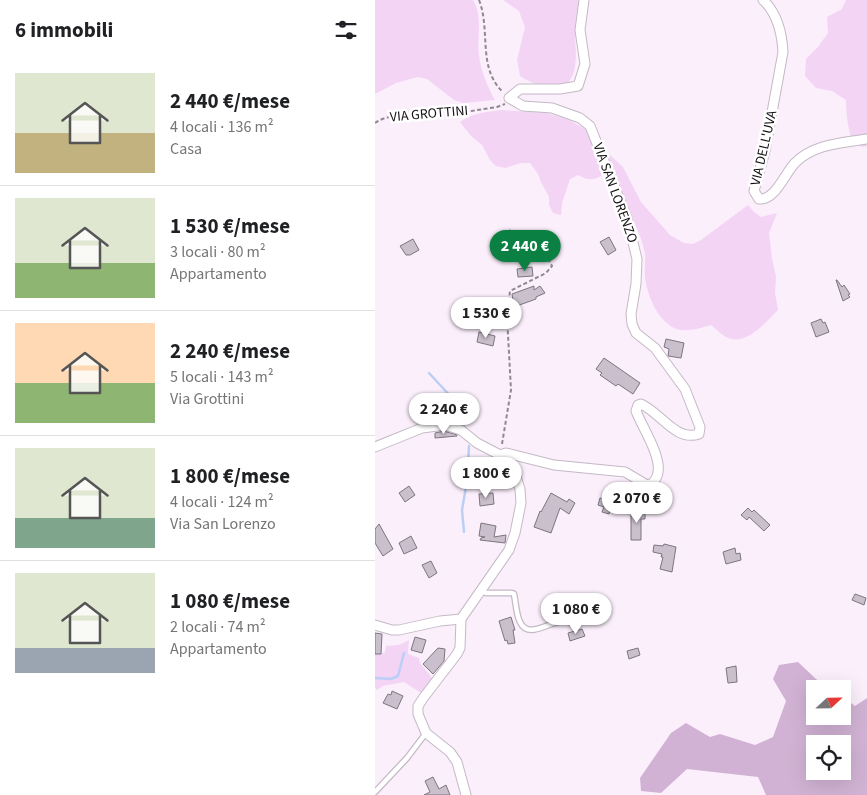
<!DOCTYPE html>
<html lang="it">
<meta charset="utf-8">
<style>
body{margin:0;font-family:"Source Sans 3",sans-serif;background:#f6f6f6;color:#202124;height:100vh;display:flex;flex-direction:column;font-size:19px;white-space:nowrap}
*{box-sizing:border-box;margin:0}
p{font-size:16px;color:#757577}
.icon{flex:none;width:28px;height:28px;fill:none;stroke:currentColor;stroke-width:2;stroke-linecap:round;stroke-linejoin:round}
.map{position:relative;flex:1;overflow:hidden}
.sheet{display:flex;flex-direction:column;background:#fff;width:375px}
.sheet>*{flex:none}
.needle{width:32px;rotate:68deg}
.fabs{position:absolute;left:431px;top:680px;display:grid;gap:10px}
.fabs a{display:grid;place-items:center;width:45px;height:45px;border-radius:0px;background:#fff;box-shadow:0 5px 20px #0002;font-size:25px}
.price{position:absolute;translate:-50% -42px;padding:0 11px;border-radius:18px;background:#fff;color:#222;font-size:16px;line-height:32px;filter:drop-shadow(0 1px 2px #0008)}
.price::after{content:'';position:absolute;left:50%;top:30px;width:15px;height:11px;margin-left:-8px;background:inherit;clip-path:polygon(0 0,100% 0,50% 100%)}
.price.selected{background:#0b8043;color:#fff}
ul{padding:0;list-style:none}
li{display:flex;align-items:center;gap:15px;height:125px;padding:0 15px}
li+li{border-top:1px solid #e0e0e0}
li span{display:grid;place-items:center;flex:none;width:140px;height:100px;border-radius:0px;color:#555}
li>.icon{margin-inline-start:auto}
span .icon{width:60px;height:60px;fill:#fffc;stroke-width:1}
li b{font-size:21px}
h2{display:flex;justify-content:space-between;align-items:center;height:60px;padding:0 15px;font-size:21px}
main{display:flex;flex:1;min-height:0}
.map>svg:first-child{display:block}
</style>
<main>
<section class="sheet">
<h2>6 immobili<svg class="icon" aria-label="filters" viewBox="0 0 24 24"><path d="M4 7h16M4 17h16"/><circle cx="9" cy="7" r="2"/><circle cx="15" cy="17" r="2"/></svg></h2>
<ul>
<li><span style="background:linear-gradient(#dfe7d0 60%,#c2b280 0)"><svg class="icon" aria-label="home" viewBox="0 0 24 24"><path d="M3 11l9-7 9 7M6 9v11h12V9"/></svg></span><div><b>2 440 €/mese</b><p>4 locali · 136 m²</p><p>Casa</p></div></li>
<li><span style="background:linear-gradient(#dfe7d0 65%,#8fb573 0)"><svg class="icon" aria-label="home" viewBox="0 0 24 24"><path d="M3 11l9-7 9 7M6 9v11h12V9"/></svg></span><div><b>1 530 €/mese</b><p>3 locali · 80 m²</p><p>Appartamento</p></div></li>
<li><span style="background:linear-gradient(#ffd9b3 60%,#8fb573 0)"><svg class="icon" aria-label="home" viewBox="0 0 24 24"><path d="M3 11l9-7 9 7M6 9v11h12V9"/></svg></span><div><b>2 240 €/mese</b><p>5 locali · 143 m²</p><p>Via Grottini</p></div></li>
<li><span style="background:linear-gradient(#dfe7d0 70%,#7fa58c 0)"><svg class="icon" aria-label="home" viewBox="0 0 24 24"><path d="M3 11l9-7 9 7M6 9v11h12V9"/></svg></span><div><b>1 800 €/mese</b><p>4 locali · 124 m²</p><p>Via San Lorenzo</p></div></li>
<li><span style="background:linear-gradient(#dfe7d0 75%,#9aa5b1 0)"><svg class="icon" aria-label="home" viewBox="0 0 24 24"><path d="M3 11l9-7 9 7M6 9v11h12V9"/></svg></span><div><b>1 080 €/mese</b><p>2 locali · 74 m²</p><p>Appartamento</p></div></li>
</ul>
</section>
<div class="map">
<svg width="492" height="795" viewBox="0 0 492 795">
<rect width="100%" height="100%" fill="#fbeffc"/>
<g fill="#f3d4f5">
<path d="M 0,0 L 98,0 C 108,16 102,36 104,55 C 106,71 112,86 120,100 L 88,103 L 79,100 L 52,79 L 43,77 L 21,83 L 0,94 Z"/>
<path d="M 128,0 L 204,0 C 202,10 200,21 200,31 C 200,46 204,67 195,80 C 191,86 184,86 178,86 C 166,86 155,83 145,76 L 142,60 L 150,27 L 144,11 Z"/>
<path d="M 471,0 L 492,0 L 492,146 L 487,147 L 478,143 C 473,129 471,115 471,100 L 457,91 L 441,88 L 430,76 L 431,59 L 443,47 L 453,33 L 452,17 L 467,9 Z"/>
<path d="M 126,110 L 171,113 L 192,119 L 207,127 L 214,132 L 228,168 L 226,176 C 217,181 212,180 203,175 L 195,179 L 187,203 L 186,215 L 178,213 L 174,205 L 174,197 L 166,182 L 163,174 L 155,163 L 146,163 L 130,168 L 121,166 L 115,160 L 107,145 L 96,136 L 85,122 C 98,113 111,112 126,110 Z"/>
<path d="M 234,154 L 248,167 L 266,202 L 295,235 L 309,243 L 318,244 L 326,240 L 373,205 L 379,212 L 386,217 L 402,213 L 394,233 L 397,259 L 401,276 L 400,293 L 403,310 C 392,321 374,343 356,339 C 349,337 342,330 336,325 C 322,329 305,335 293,324 C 280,314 272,293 270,277 C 269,269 271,261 270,254 C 267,237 258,220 251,204 C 245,188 233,171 234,154 Z"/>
<polygon points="34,640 33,654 44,658 45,663 57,678 46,693 29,682 8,686 2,690 0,688 0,653 10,653 11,646 24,645"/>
</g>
<path fill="#d1b2d4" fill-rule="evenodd" d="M 423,662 L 441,679 L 456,689 L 440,689 L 440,716 L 468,716 L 468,697 L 480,706 L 492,698 L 492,795 L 391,795 L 383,777 L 312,769 L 286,793 L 266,791 L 265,778 L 296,733 L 311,723 L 335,737 L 345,734 L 380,745 L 398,737 L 411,701 L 398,679 L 404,665 ZM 440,744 L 468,744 L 468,771 L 440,771 Z"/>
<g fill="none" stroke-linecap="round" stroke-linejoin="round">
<g stroke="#bbcff6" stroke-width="2.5">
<polyline points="54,373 78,399 90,430"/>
<polyline points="89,532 87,510 92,481 94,446"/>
<polyline points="0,678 16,679 23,676 29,653"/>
</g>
</g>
<g fill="#c9bfcd" stroke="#7d7581">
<polygon points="234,237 241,250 233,255 225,242"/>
<polygon points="38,239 44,250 35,255 31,255 25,246"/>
<polygon points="157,267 158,276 143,277 142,269"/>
<polygon points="461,280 462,280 467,287 469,285 475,294 473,295 475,297 468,301"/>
<polygon points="159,286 159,290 165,286 170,293 161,297 161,299 139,307 137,294"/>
<polygon points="105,306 110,313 98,322 93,315"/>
<polygon points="446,319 448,323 450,322 454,332 441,337 436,323"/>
<polygon points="104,332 120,336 118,346 102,342"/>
<polygon points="291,339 309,343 306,358 293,356 294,349 289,347"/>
<polygon points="229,358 265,383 258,394 243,384 241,386 225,375 227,373 221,369"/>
<polygon points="69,431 82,435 82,436 60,438 60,433"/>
<polygon points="34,486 40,495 30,502 24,493"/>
<polygon points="118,493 119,504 105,506 104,494"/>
<polygon points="176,493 192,502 194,499 200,503 194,514 185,508 176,533 159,527 165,511 166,512"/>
<polygon points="225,498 237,501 234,514 227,512 229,507 223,505"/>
<polygon points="256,508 270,511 270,519 266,519 266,540 256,540"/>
<polygon points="373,508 377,512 379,510 395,525 389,531 374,517 372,520 366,515"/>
<polygon points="106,523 121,526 119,537 131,535 130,543 105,540 106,538 110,537 104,536"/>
<polygon points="4,524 18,549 8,556 0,543 0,529"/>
<polygon points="36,536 42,548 29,554 24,543"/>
<polygon points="289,544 301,547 297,572 285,569 288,557 286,557 287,554 278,552 279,545 288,546"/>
<polygon points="360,548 361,554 365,553 366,560 351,564 348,552"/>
<polygon points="56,561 62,573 54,578 47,565"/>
<polygon points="480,594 491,598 489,605 477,600"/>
<polygon points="188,599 192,607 181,611 178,603"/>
<polygon points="136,617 140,630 138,630 140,643 133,644 132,640 130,641 124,621"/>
<polygon points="207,629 210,636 195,641 193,633"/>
<polygon points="0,633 7,634 6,654 0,654"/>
<polygon points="40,637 51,640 47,653 36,650"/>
<polygon points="63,648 70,649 69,661 58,674 48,664"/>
<polygon points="263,648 265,655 254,659 252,651"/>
<polygon points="361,666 362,682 353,683 351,668"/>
<polygon points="17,691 28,696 22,709 8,703 13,694 16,695"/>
<polygon points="58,777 64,789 71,785 75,795 49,795 55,792 50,781"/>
</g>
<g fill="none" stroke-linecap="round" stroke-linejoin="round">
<g stroke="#c4b9c5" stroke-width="7">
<g id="lane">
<path d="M 106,591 L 111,593 L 137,593 L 139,594 C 141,603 141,614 145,622 C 155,643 181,614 196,623"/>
<polyline points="0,792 32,758 51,733"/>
</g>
</g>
<g stroke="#c4b9c5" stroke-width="11">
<g id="street">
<path d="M 388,0 C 402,13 407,34 408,52 L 390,151 L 379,191 L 384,199 C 400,201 410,173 420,163 C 438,144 468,143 492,139"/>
<polyline points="0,447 47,428 70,425 86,430 102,443 125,455"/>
<polyline points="0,625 17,630 24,630 65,621 86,619"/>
<path d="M 91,795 L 82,762 L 75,752 L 51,733 L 43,714 L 43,706 L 49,697 L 82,654 L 85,648 L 86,619 L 134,550 L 140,533 L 146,503 L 145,489 L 141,477 L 125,460 L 125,455 L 131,453 L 179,465 L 250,472 L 272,485 L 278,483 C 280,480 283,476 283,472 C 286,455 267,427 261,411 L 263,405 L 266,404 C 286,413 301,442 324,434 L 325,427 L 310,389 L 280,348 L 261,333 L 257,324 L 256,314 L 261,284 L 262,259 L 252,218 L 215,126 L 205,118 L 177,108 L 148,106 L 134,98 L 145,89 L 185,89 L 203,86 L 210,64 L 205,30 L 209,0"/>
</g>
</g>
<g stroke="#908891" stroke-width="2" stroke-dasharray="4 2.5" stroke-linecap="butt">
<path d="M 104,0 C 116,30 102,68 128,92"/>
<path d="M 0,123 C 17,111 40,118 60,116 C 81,114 101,110 122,107 L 130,104"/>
<polyline points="127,444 136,390 132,316 135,291 171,273 177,266 169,251 134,230"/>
</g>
<use href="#lane" stroke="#fff" stroke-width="4.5"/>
<use href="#street" stroke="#fff" stroke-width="9"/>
</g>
<g text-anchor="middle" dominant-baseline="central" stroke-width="5" stroke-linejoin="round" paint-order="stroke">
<g font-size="14" fill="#151115" stroke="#fff">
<text transform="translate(54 114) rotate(-5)">VIA GROTTINI</text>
<text transform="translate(389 148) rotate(-77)">VIA DELL'UVA</text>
<text transform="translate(240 193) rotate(70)">VIA SAN LORENZO</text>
</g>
</g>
</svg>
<div class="fabs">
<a><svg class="needle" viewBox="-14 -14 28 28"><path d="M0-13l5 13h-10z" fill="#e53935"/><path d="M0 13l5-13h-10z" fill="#757577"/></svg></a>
<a><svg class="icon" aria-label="locate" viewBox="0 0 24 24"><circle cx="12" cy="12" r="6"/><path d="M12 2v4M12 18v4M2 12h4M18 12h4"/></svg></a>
</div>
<b class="price selected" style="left:150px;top:272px">2 440 €</b>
<b class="price" style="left:111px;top:339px">1 530 €</b>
<b class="price" style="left:69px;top:435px">2 240 €</b>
<b class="price" style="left:111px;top:499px">1 800 €</b>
<b class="price" style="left:262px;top:524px">2 070 €</b>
<b class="price" style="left:201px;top:635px">1 080 €</b>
</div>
</main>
